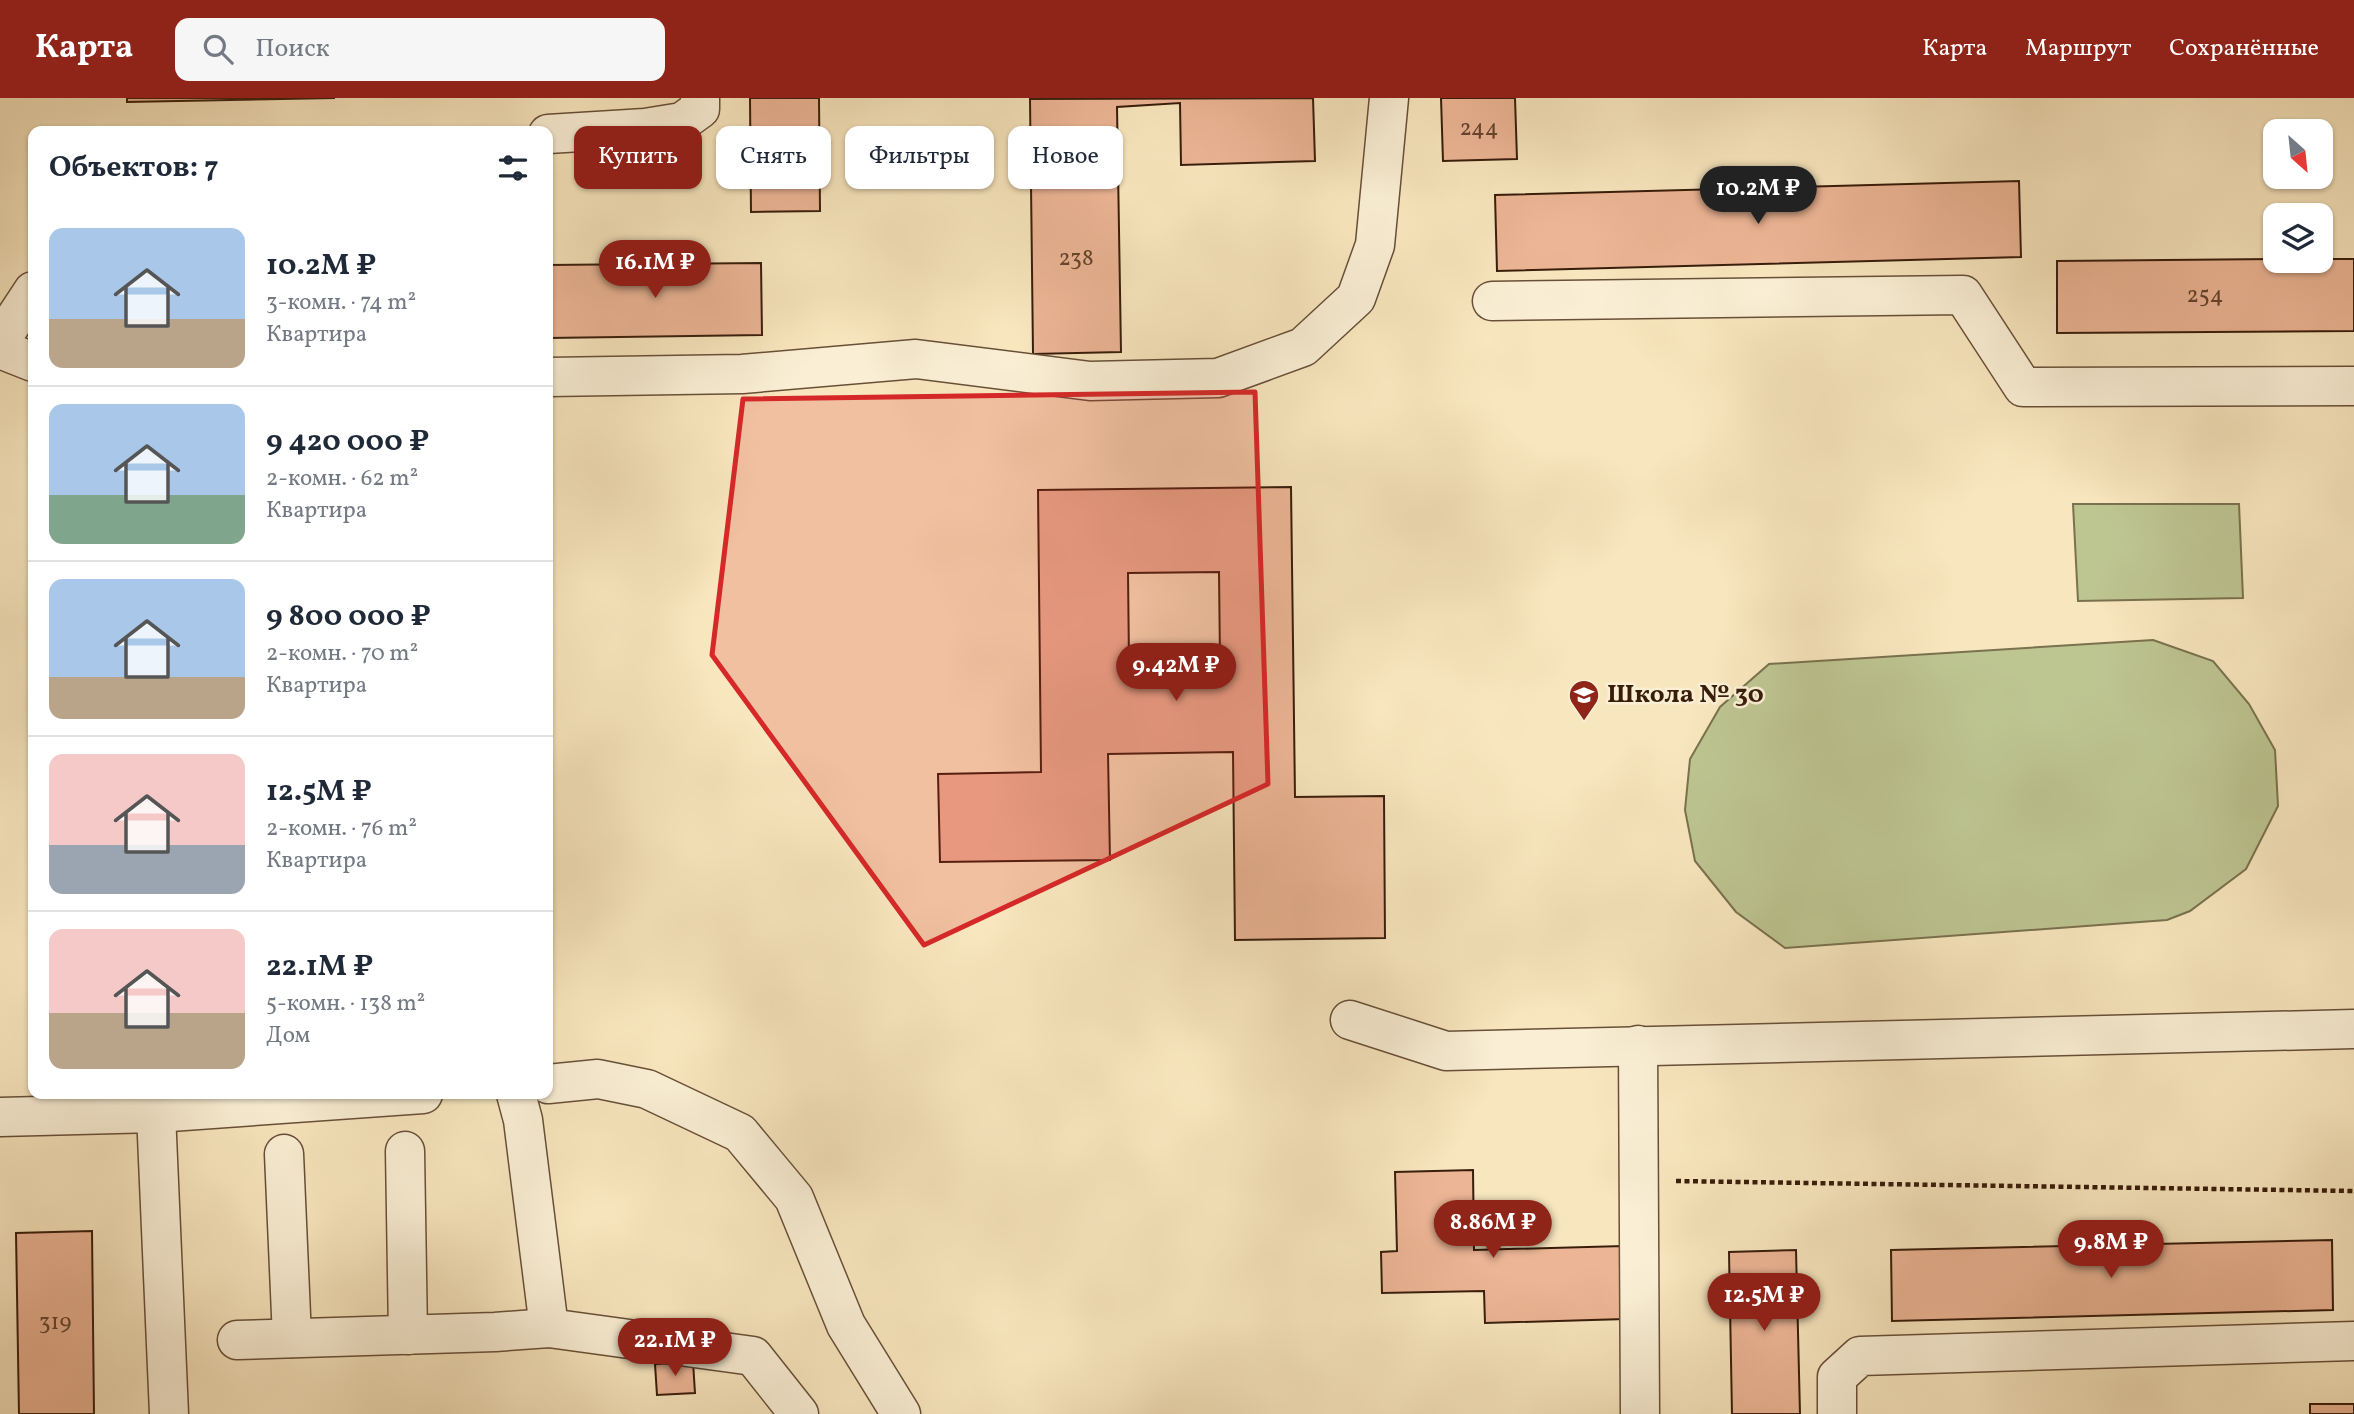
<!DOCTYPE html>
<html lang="ru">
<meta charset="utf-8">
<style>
body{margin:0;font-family:Vollkorn,serif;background:#f6f6f7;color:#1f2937;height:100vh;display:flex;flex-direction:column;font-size:26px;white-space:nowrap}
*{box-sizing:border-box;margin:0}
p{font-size:23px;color:#747a83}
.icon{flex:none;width:38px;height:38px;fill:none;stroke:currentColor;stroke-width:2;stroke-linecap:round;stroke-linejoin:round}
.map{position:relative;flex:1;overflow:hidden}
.drawer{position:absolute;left:28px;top:28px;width:525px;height:973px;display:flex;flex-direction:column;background:#fff;border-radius:14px;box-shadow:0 2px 5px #0004}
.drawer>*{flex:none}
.guide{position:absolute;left:574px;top:28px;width:665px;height:63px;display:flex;gap:14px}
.needle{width:46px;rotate:153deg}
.buttons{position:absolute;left:2263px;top:21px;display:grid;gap:14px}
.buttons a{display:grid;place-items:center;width:70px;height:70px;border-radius:14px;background:#fff;box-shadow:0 2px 5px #0004;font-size:35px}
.price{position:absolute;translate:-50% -60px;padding:0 16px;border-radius:24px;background:#8f2418;color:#fff;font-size:23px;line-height:46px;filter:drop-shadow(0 2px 4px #0008)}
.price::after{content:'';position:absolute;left:50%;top:42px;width:21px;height:16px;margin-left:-10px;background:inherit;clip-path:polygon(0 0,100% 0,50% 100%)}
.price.selected{background:#222;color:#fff}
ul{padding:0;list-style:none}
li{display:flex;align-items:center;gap:21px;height:175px;padding:0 21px}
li+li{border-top:2px solid #e0e1e3}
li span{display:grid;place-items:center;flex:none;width:196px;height:140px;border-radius:14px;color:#555}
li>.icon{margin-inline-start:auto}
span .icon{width:84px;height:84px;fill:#fffc;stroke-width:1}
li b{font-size:30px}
h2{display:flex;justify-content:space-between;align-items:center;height:84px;padding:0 21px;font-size:30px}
.chip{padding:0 24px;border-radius:14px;background:#fff;box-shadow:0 2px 5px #0004;font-size:24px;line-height:63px}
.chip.selected{background:#8f2418;color:#fff}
header{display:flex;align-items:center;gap:42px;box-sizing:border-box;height:98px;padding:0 35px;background:#8f2418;color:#fff}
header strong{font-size:33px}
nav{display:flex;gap:38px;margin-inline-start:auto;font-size:24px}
.search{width:490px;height:63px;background:#f6f6f7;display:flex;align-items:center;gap:18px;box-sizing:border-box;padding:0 24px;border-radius:14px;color:#747a83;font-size:26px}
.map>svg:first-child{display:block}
</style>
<header>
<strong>Карта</strong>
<div class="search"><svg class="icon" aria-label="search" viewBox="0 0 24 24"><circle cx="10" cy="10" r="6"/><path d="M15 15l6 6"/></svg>Поиск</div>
<nav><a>Карта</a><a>Маршрут</a><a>Сохранённые</a></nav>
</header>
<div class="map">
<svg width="2354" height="1316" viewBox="0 0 2354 1316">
<rect width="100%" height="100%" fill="#f8e6be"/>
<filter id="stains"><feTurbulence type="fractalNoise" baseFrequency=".00286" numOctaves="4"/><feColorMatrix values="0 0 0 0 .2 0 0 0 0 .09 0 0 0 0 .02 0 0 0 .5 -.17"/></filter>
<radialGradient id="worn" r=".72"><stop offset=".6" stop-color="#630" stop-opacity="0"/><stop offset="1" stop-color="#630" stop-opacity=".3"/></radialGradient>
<g fill="#bdc591" stroke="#7a714e" stroke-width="2">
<polygon points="2073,406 2239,406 2243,500 2078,503"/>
<polygon points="2153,542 2213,563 2249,606 2275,652 2278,708 2246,771 2190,813 2167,822 1785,850 1736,814 1695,763 1685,712 1690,661 1720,609 1769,566"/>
</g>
<g fill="#ecb595" stroke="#381d0b" stroke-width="2" fill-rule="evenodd">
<polygon points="127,0 335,0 127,4"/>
<polygon points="750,0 819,0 820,113 751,114"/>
<polygon points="1313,0 1315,63 1181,67 1180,5 1117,9 1121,254 1033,256 1030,1"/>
<polygon points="1441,0 1515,0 1517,61 1443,63"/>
<polygon points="2019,83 2021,159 1497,173 1495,97"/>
<polygon points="2275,161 2354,161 2354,233 2057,235 2057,163"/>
<polygon points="761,165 762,237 548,240 548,167"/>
<path d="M 1291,389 L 1295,699 L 1384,698 L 1385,840 L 1235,842 L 1233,654 L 1108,656 L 1110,762 L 940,764 L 938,676 L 1041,674 L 1038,392 ZM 1219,474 L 1220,563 L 1129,564 L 1128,475 Z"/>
<polygon points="1473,1072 1474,1152 1623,1148 1625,1221 1485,1225 1484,1193 1382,1195 1381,1154 1397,1153 1395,1074"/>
<polygon points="92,1133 94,1316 19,1316 16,1135"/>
<polygon points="2332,1142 2333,1212 1892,1223 1891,1152"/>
<polygon points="1796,1152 1800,1316 1732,1316 1729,1154"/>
<polygon points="693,1264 695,1295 657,1297 655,1266"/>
<rect x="2310" y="1306" width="44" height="10"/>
</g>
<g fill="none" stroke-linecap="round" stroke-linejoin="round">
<g stroke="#684f38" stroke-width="41">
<g id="minor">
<polyline points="548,36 645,30 682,24 700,11 700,0"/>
<polyline points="1492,203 1963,197 2023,289 2354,288"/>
<polyline points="0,243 33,193"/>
<polyline points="0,251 33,264"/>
<polyline points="548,279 742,276 916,261 1090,283 1218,280 1303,249 1356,200 1375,147 1389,0"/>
<polyline points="1350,922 1446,953 2354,931"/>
<polyline points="1638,947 1640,1316"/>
<polyline points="548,986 598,981 647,991 740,1035 794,1100 846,1227 901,1316"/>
<polyline points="516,996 523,1022 549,1230"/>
<polyline points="156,1015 169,1316"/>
<polyline points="0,1019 156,1015 423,996"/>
<polyline points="405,1053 408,1237"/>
<polyline points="284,1056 292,1240"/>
<polyline points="237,1242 495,1234 549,1230 753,1258 799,1316"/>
<polyline points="1837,1316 1837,1279 1860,1258 2354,1243"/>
</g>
</g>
<polyline stroke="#381d0b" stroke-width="4.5" stroke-dasharray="5 3.5" stroke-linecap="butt" points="1676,1083 2354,1093"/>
<use href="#minor" stroke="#faefd5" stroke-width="38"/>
</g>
<path fill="#d62828" fill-opacity="0.2" stroke="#d62828" stroke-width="5" stroke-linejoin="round" d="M 1255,294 L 1268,686 L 924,847 L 712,557 L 743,301 Z"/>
<defs>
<g id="school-pin" transform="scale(1.575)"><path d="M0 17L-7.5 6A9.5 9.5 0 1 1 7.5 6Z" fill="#8f2418" stroke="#faefd5"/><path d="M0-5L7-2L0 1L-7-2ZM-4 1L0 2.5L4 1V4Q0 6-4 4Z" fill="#fff"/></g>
</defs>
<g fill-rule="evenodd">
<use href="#school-pin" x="1584" y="597"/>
</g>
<g text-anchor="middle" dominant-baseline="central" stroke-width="5" stroke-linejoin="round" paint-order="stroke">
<g font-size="23" fill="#65432e">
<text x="1479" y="31">244</text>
<text x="1076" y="161">238</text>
<text x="2205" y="198">254</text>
<text x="55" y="1225">319</text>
</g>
<g font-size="26" font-weight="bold" fill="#381d0b" stroke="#faefd5" text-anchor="start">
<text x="1607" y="597">Школа № 30</text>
</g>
</g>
<rect width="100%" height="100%" filter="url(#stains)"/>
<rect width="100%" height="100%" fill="url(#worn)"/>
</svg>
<div class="buttons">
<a><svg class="needle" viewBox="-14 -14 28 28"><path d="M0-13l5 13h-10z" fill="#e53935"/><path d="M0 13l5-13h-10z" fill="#747a83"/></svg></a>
<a><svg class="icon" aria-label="layers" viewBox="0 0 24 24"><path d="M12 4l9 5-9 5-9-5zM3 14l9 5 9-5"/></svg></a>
</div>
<b class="price selected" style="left:1758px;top:128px">10.2M ₽</b>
<b class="price" style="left:655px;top:202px">16.1M ₽</b>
<b class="price" style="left:1176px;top:605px">9.42M ₽</b>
<b class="price" style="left:1493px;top:1162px">8.86M ₽</b>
<b class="price" style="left:2111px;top:1182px">9.8M ₽</b>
<b class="price" style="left:1764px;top:1235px">12.5M ₽</b>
<b class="price" style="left:675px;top:1280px">22.1M ₽</b>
<div class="guide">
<a class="chip selected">Купить</a>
<a class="chip">Снять</a>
<a class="chip">Фильтры</a>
<a class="chip">Новое</a>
</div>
<section class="drawer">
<h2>Объектов: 7<svg class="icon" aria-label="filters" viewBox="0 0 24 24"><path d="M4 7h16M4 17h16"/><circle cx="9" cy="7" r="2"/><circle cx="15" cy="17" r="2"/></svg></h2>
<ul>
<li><span style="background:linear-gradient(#a9c7e8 65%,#b9a48a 0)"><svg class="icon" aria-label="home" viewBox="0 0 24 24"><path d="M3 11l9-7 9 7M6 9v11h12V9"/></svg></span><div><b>10.2M ₽</b><p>3-комн. · 74 m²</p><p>Квартира</p></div></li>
<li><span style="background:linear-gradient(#a9c7e8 65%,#7fa58c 0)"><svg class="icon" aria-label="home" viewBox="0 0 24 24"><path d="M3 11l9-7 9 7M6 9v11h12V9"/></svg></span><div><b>9 420 000 ₽</b><p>2-комн. · 62 m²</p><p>Квартира</p></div></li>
<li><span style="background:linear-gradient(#a9c7e8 70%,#b9a48a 0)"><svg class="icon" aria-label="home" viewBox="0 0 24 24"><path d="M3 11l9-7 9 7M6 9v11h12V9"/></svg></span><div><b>9 800 000 ₽</b><p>2-комн. · 70 m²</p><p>Квартира</p></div></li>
<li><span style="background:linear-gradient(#f6c9c9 65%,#9aa5b1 0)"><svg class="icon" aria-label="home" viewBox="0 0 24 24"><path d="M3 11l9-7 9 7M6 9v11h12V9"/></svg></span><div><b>12.5M ₽</b><p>2-комн. · 76 m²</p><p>Квартира</p></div></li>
<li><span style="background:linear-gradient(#f6c9c9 60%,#b9a48a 0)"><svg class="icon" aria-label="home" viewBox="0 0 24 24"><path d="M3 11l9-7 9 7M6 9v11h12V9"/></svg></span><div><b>22.1M ₽</b><p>5-комн. · 138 m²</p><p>Дом</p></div></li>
</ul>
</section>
</div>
